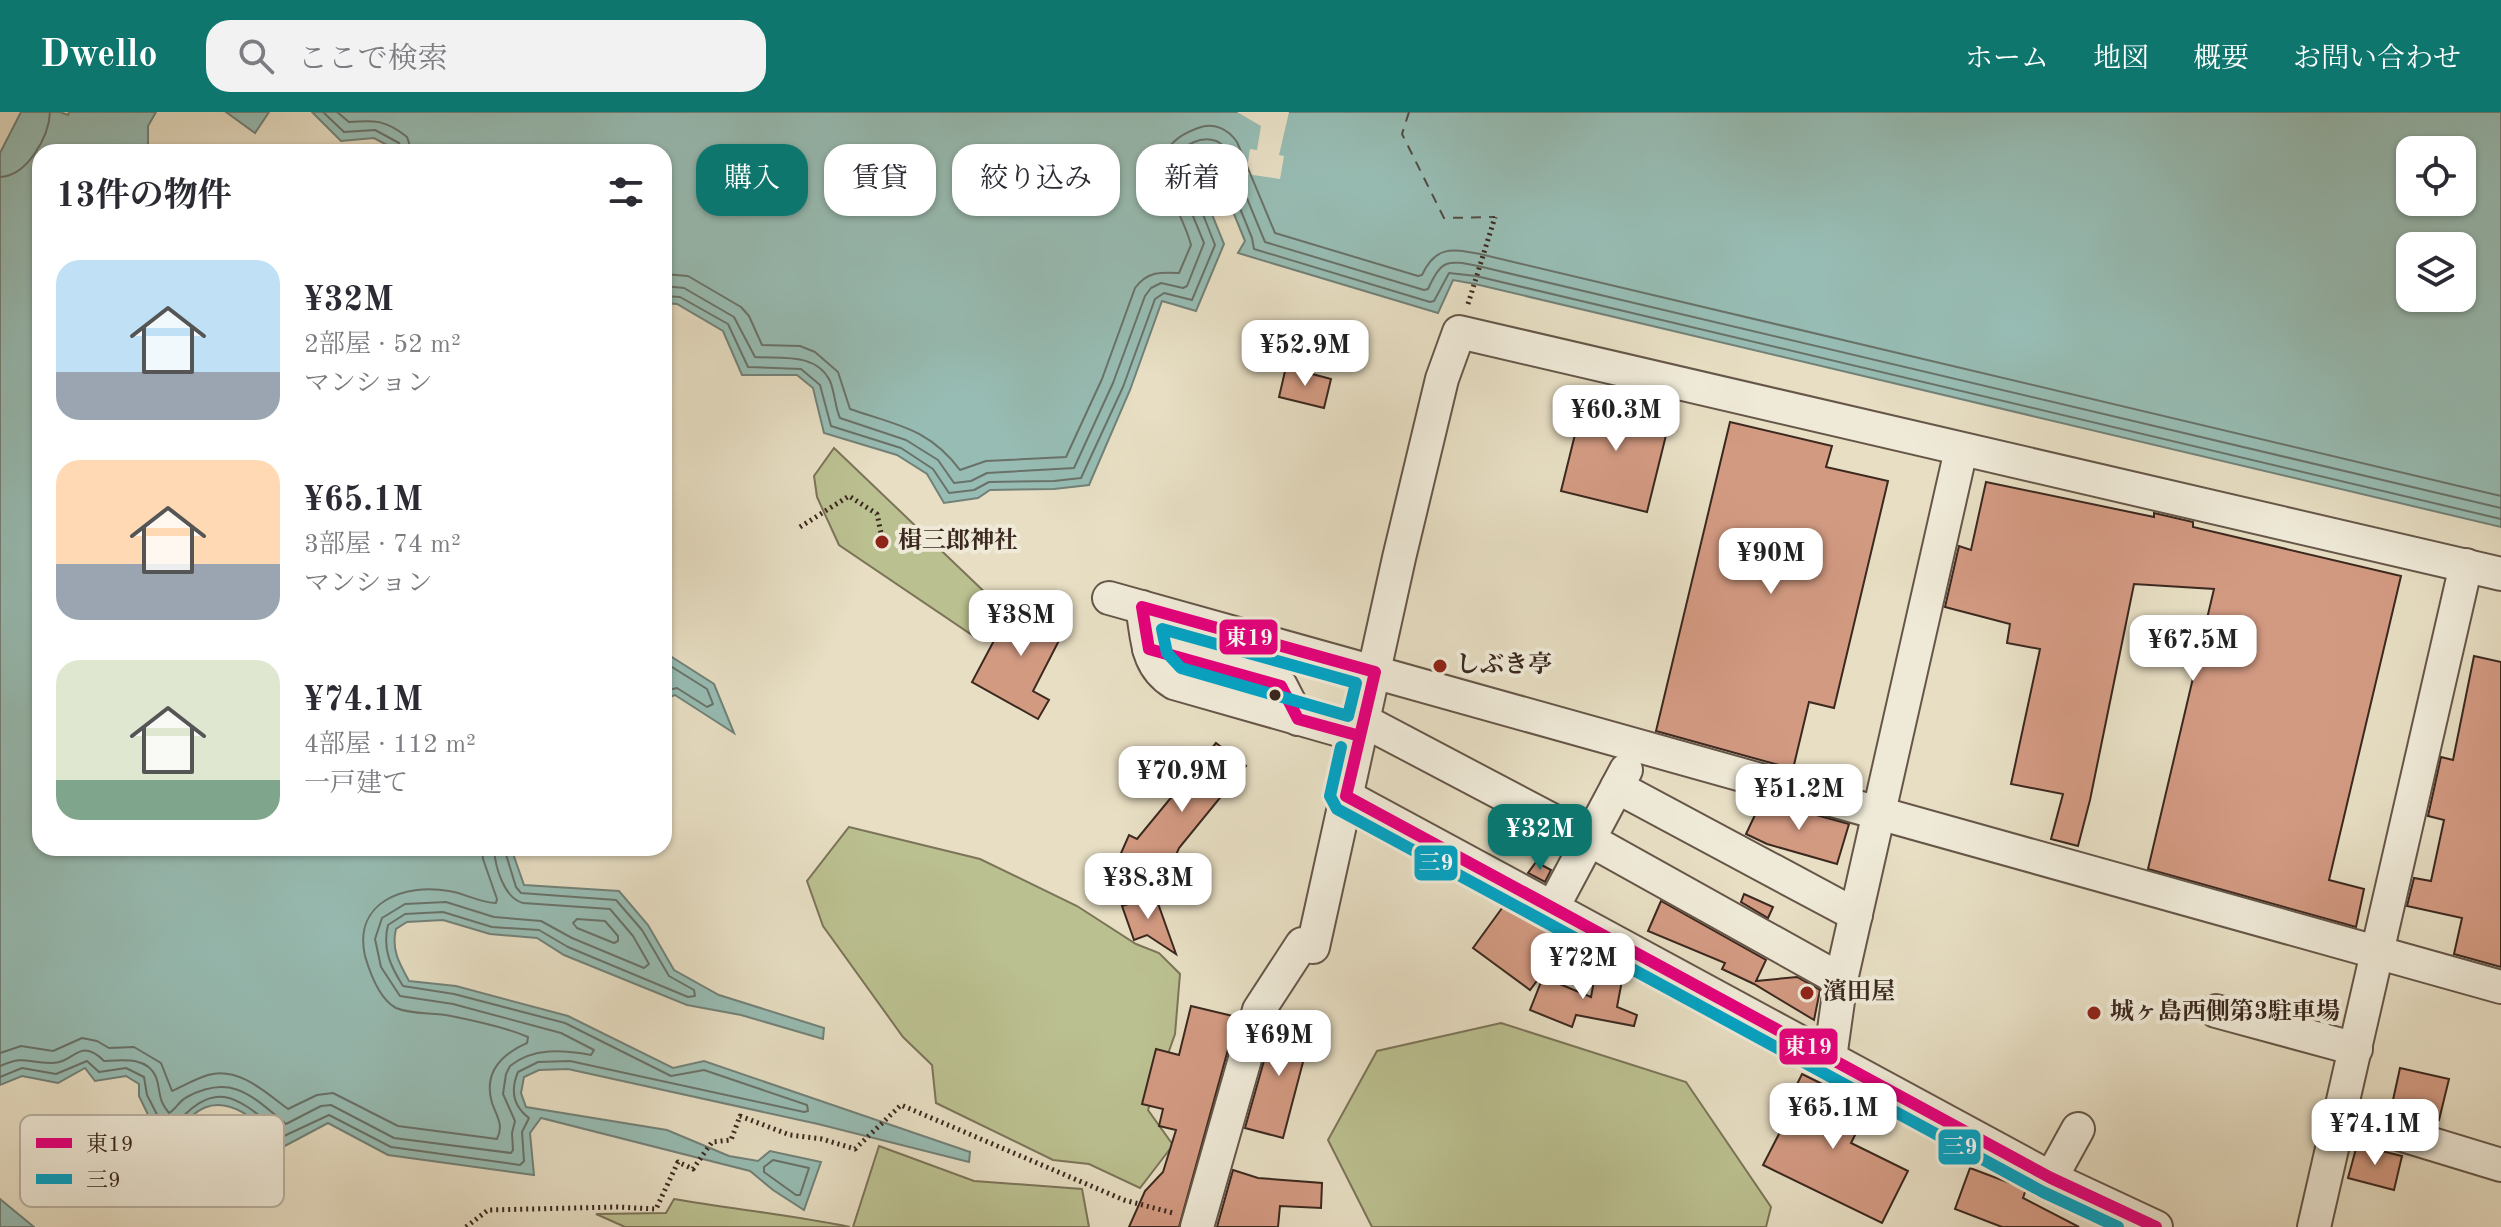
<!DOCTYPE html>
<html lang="ja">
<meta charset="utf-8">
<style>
body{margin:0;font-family:"Old Standard TT","Noto Serif JP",serif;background:#f2f2f3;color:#2b2b33;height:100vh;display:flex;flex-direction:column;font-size:30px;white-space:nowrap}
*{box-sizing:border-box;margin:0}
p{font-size:26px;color:#7c7c81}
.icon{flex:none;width:44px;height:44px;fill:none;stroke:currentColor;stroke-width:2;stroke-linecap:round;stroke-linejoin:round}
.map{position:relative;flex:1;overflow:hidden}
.sheet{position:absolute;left:32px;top:32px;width:640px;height:712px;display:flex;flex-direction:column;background:#fff;border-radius:24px;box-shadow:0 2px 6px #0004}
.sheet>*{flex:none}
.hud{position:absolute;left:696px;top:32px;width:760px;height:72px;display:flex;gap:16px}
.tools{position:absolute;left:2396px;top:24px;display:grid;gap:16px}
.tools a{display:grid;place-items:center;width:80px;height:80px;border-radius:16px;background:#fff;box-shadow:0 2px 6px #0004;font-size:40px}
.price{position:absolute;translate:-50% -68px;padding:0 18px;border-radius:16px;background:#fff;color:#222;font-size:26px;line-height:52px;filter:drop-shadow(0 2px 4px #0008)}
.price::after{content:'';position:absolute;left:50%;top:48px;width:24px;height:18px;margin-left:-12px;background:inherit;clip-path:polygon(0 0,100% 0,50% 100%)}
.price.current{background:#0f766e;color:#fff}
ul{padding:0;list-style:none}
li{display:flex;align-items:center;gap:24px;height:200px;padding:0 24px}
li span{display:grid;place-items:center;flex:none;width:224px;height:160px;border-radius:24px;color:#555}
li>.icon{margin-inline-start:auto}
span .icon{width:96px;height:96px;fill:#fffc;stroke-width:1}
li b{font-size:34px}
h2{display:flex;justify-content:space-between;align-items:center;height:96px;padding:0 24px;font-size:34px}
.pill{padding:0 28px;border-radius:24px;background:#fff;box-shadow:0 2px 6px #0004;font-size:28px;line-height:72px}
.pill.current{background:#0f766e;color:#fff}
header{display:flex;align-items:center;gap:48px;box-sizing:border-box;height:112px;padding:0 40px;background:#0f766e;color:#fff}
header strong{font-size:38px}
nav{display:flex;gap:44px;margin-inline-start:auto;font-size:28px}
.search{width:560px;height:72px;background:#f2f2f3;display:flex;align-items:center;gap:20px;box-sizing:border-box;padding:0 28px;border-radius:24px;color:#7c7c81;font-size:30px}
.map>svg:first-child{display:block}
</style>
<header>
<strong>Dwello</strong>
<div class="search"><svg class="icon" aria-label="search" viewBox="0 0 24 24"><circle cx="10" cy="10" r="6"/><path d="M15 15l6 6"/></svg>ここで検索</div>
<nav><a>ホーム</a><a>地図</a><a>概要</a><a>お問い合わせ</a></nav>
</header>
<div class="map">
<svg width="2501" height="1115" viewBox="0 0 2501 1115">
<rect width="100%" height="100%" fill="#e7dec3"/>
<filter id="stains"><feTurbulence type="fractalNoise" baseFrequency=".0025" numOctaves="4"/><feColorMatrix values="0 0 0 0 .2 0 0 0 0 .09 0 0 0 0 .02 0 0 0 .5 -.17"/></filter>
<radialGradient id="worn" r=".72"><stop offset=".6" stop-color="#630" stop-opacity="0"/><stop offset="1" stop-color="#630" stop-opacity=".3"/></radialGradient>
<g fill="#bbc090" stroke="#7b7458" stroke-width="2">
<polygon points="834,336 994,489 975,525 839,433 817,385 814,364"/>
<polygon points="849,715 980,747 1077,794 1136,832 1159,841 1180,862 1175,922 1148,998 1173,1033 1140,1076 1089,1052 1053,1048 936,991 932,953 903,925 823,814 807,769"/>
<polygon points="1501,911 1686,970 1771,1095 1766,1115 1372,1115 1328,1028 1377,939"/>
<polygon points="879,1034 974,1069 1082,1077 1089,1115 853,1115"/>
<path d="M 674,1087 C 732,1097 791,1103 850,1115 L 625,1115 L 596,1102 L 666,1101 Z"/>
</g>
<g fill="#97bcb3" stroke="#728178" stroke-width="2" fill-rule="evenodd">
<path d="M 21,0 L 60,0 L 68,3 L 69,0 L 156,0 L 148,14 L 148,40 L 40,40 L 40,736 L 511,736 L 524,773 L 619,779 L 648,813 L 674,858 L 719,883 L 824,916 L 823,927 L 741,903 L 687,893 L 564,843 L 537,826 L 490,822 L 443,808 L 407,810 L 396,817 C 391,837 399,851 409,869 L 456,874 L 568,904 L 673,956 L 704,949 L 970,1040 L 969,1050 L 818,1012 L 568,957 L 539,958 L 524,965 L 521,981 L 526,995 L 667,1018 L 729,1044 L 758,1049 L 770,1039 L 821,1050 L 804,1098 L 773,1078 L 750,1059 L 541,1006 L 530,1021 L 534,1063 L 388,1043 L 328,1011 L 283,1035 C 261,1012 225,975 193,1003 C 182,1013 174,1027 165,1038 L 139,984 L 139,972 L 126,964 L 95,969 L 85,956 L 58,971 L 22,964 L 0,973 L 0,41 Z"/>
<polygon points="226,0 269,0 255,21"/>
<path d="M 312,0 L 2501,0 L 2501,415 L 1475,172 L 1453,168 L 1438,201 L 1238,141 L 1245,129 L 1210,43 L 1192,53 L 1224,132 L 1196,199 L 1162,189 L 1130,278 L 1089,373 L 1054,377 L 990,378 L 978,386 L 944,391 L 927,362 L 897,343 L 824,321 L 813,276 L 797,263 L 742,263 L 723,219 L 677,192 L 664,191 L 664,40 L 400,40 L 374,26 L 341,29 ZM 2410,38 L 2462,38 L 2462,90 L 2410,90 ZM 2410,134 L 2462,134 L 2462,186 L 2410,186 Z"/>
<polygon points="664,540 714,572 734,621 675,583 664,587"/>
<polygon points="0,1087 34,1115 0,1115"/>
</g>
<polygon fill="#e7dec3" points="1237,0 1289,0 1279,43 1284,44 1280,67 1246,62 1250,37 1257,38 1261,14"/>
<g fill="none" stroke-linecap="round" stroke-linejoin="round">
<g stroke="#697269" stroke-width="2">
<polyline points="323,0 344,20 375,18 399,31 402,40"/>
<path d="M 337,0 L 349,10 C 375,8 386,8 407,25 L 412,40"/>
<path d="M 0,65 C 27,64 49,25 50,0"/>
<path d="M 664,162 L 688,164 L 741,195 L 749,204 L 762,233 L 800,234 L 815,240 L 838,260 L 850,297 C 896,313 929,316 960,358 L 986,349 L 1066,345 L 1102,267 L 1135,176 C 1148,159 1161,160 1179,161 L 1191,133 C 1180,89 1131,40 1198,16 C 1214,10 1228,17 1237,30 L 1275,121 L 1418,164 L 1422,163 C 1436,133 1452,137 1480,142 L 2501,384"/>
<path d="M 664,174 L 684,176 L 734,205 L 755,245 C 780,247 816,240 830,269 C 835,281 835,295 840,306 L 906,328 L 938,348 L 954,371 L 971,369 L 987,361 L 1074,356 L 1113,271 L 1145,184 L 1151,176 L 1161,171 L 1183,176 L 1187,174 L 1204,131 L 1175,60 C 1171,34 1211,14 1227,38 L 1265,130 L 1424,178 L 1428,177 C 1442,147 1447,148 1478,154 L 2501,396"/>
<polyline points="664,184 680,185 728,212 748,255 801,257 820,273 831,314 901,336 933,357 949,381 974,378 989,370 1054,369 1081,366 1123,275 1155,187 1164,181 1192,188 1215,133 1184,54 1188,46 1211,36 1218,42 1252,126 1254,137 1430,190 1434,189 1449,161 1476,164 2501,407"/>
<polyline points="664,550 707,577 713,592 707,595 677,576 664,579"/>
<polygon points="577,807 605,809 618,824 618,829 614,831 577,816 573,811"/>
<path d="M 0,941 L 21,934 L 53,939 L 82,926 L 97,929 L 109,936 L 134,935 L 161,951 L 172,979 C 183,974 195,967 208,963 C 239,954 266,981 288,997 L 317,983 L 333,981 L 398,1014 L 497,1027 C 504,1013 497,1005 492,991 C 483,960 502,942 527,931 L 528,925 C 505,915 476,909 451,904 C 434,900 412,903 396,896 C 379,887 370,861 365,844 C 353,790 404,771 449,779 C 464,781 480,791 496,791 L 497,787 L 483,747 L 482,736"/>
<path d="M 0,954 C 26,943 26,951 51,951 C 74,952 79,924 104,949 C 121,948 147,944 156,965 C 161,979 157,987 169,1001 C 176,997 179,989 187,985 C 232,961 252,984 286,1012 L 321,994 L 331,993 L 394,1026 L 511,1041 L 513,1038 L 512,1021 L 515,1009 L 503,982 L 506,962 L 510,954 C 533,935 564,938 591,943 L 594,938 L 561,921 L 453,892 L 400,884 L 381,855 L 375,827 L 382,806 L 405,792 L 446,790 L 494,805 L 541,809 L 572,826 L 644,856 L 649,852 L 633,824 L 610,797 L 523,791 C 504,786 495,755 494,736"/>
<path d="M 0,965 L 22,956 L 56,962 L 87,949 L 99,960 L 126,956 L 144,965 L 147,983 L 166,1020 L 170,1019 C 217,961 238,986 284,1024 L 329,1003 L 391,1035 L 520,1053 L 524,1049 L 522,1020 L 529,1006 C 513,994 510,979 518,960 L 538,950 L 570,949 L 804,1000 L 808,999 L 807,993 L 704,958 L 671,964 L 565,911 L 454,882 L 403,874 C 391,855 382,837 388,813 L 405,802 L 443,800 L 492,815 L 539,818 L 568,835 L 688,885 L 695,884 L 694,878 L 669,864 L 642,818 L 616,788 L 521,781 L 516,775 L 504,736"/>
<polygon points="773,1048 809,1056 800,1083 796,1083 764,1060 764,1055"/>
</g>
<polyline stroke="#524d44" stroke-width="2" stroke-dasharray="10 8" stroke-linecap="butt" points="1409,0 1402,22 1444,106 1495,105"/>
</g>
<g fill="#d39a82" stroke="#3b281f" stroke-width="2">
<polygon points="1286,255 1331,267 1324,296 1279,285"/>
<polygon points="1585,282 1671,303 1647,400 1561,379"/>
<polygon points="1730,310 1832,334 1826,355 1888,369 1834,596 1809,590 1793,657 1656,619"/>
<polygon points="1986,370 2154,405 2154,401 2193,410 2193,415 2401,464 2329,768 2364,777 2356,815 2148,757 2214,477 2134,472 2090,688 2078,734 2051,727 2063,682 2011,672 2040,537 2007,531 2010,512 1945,495 1959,434 1971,438"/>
<polygon points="1016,487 1067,513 1033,579 1049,588 1038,607 972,570"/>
<polygon points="2474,544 2501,550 2501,855 2454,842 2462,806 2407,794 2414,766 2431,769 2444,708 2428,704 2441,645 2453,648"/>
<polygon points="1216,631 1246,654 1179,736 1165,768 1118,748 1129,723 1137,727"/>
<polygon points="1762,688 1849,712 1837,752 1767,732 1746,722"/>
<polygon points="1536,750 1551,758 1545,770 1528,761"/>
<polygon points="1744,782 1773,795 1768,806 1741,790"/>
<polygon points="1155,783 1176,842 1147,823 1134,828 1122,794"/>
<polygon points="1661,789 1766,848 1756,869 1797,865 1820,878 1814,908 1754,872 1722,857 1725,851 1648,819"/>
<polygon points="1505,792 1541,811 1566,830 1530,878 1473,836"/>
<polygon points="1596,858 1623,863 1617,895 1637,903 1634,914 1576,903 1572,915 1530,898 1543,865 1591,885"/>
<polygon points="1191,894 1237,905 1179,1115 1129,1115 1145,1079 1163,1060 1176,1018 1159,1014 1163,997 1142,992 1156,937 1179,943"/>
<polygon points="1276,906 1312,916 1283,1026 1245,1016"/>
<polygon points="2400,956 2449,967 2439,1008 2391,997"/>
<polygon points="1802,962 1869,995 1851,1031 1908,1059 1882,1111 1763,1053 1781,1018 1776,1015"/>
<polygon points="2357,1033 2402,1044 2394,1078 2348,1066"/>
<polygon points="1970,1056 2026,1077 2023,1086 2079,1115 2002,1115 1955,1097"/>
<polygon points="1233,1058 1258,1066 1322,1071 1321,1096 1280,1094 1278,1115 1217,1115"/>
</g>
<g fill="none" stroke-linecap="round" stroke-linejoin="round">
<g stroke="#665648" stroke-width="36">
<g id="minor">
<polyline points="1109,486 2501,875"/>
<path d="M 1142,495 C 1148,526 1145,553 1174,571 L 1360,624"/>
<polyline points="1149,537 1281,574 1298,607"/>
<polyline points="1364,609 1588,727 1841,868"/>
<polyline points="1617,675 1856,803"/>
<polyline points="1346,684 2051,1066 2156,1115"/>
<polyline points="1553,795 1626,658"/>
<polyline points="2216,899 2356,937"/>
<polyline points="1830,946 1841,868 1961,338"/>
<polyline points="2340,1004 2501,1053"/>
<polyline points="2051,1066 2078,1017"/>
<polyline points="1197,1115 1259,898 1302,832 1313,835 1399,446 1442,267 1459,220 2501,462"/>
<polyline points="2314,1115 2466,453"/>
</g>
</g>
<g stroke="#3b281f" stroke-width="5" stroke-dasharray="2 4" stroke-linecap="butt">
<polyline points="1468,192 1495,105"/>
<polyline points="800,415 849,384 877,402 881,421"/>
<polyline points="466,1115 488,1098 617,1095 656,1097 678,1050 693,1057 712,1030 731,1028 740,1004 790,1023 822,1027 855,1037 901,993 1124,1088 1173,1101"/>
</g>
<use href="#minor" stroke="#efead8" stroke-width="32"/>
<g stroke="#efead8" stroke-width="18">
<polyline id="bus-1" points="1360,624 1298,607 1281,574 1149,537 1142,495 1375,560 1346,684 2051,1066 2156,1115"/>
</g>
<g stroke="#efead8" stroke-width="18">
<g id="bus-2">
<polygon points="1162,517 1356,571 1348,604 1181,556 1167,541"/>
<polyline points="1341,635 1330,684 1337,697 2043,1080 2118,1115"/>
</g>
</g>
<use href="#bus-1" stroke="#e5007d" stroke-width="12"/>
<use href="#bus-2" stroke="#03a3c5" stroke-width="12"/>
</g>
<g fill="#8f2418" stroke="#efead8" stroke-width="3">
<circle cx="882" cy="430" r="8"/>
<circle cx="1440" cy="554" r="8"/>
<circle cx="1807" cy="881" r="8"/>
<circle cx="2094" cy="901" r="8"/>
</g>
<circle fill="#3b281f" stroke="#efead8" stroke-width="3" cx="1275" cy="583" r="7"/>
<g text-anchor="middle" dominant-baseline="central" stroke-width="8" stroke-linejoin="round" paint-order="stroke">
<g font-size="24" font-weight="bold" fill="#3b281f" stroke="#efead8" text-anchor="start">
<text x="898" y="430">楫三郎神社</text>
<text x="1456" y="554">しぶき亭</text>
<text x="1823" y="881">濱田屋</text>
<text x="2110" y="901">城ヶ島西側第3駐車場</text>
</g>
</g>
<rect x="20" y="1003" width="264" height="92" rx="12" fill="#efead8" stroke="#b9b0a0" stroke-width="2"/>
<rect x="36" y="1026" width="36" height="10" fill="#e5007d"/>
<rect x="36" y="1062" width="36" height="10" fill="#03a3c5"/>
<g font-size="22" fill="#3b281f">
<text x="86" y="1039">東19</text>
<text x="86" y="1075">三9</text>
</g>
<g stroke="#efead8" stroke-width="3">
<rect x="1218" y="506" width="61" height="38" rx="8" fill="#e5007d"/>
<rect x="1413" y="732" width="46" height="38" rx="8" fill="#03a3c5"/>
<rect x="1778" y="915" width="61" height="39" rx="8" fill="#e5007d"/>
<rect x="1937" y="1016" width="45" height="38" rx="8" fill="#03a3c5"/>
</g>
<g font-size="22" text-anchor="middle" font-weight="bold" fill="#fff">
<text x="1249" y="533">東19</text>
<text x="1436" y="758">三9</text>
<text x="1808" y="942">東19</text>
<text x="1960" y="1042">三9</text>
</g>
<rect width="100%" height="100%" filter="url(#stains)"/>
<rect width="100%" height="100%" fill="url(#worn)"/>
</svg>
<div class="tools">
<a><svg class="icon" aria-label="locate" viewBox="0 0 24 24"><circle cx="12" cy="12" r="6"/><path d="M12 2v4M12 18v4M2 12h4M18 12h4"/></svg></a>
<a><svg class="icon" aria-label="layers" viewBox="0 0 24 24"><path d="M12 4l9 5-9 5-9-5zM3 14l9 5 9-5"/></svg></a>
</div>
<b class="price" style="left:1305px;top:276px">¥52.9M</b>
<b class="price" style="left:1616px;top:341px">¥60.3M</b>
<b class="price" style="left:1771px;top:484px">¥90M</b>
<b class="price" style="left:1021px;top:546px">¥38M</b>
<b class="price" style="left:2193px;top:571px">¥67.5M</b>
<b class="price" style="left:1182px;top:702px">¥70.9M</b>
<b class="price" style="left:1799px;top:720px">¥51.2M</b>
<b class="price current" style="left:1540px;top:760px">¥32M</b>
<b class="price" style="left:1148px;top:809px">¥38.3M</b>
<b class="price" style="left:1583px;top:889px">¥72M</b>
<b class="price" style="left:1279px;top:966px">¥69M</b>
<b class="price" style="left:1833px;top:1039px">¥65.1M</b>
<b class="price" style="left:2375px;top:1055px">¥74.1M</b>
<div class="hud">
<a class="pill current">購入</a>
<a class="pill">賃貸</a>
<a class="pill">絞り込み</a>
<a class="pill">新着</a>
</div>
<section class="sheet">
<h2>13件の物件<svg class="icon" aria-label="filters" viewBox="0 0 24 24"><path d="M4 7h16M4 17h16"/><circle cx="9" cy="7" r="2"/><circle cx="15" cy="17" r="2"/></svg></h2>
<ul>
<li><span style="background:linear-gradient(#bfe0f5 70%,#9aa5b1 0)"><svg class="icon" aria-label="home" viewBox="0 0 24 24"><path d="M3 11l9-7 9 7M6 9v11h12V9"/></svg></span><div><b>¥32M</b><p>2部屋 · 52 m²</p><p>マンション</p></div></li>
<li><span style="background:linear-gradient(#ffd9b3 65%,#9aa5b1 0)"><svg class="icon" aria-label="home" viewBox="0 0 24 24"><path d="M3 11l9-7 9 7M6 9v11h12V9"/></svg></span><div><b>¥65.1M</b><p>3部屋 · 74 m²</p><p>マンション</p></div></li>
<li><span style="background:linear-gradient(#dfe7d0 75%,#7fa58c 0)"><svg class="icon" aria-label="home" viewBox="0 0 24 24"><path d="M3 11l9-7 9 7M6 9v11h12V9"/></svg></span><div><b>¥74.1M</b><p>4部屋 · 112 m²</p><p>一戸建て</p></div></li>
</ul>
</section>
</div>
